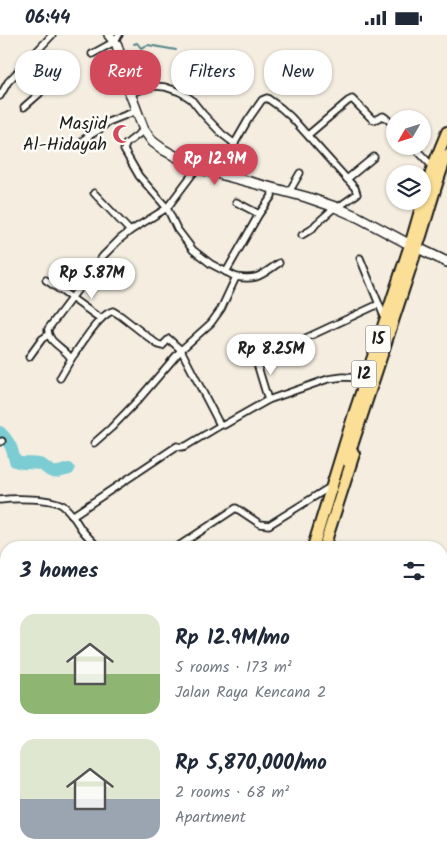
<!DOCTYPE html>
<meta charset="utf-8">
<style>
body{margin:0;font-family:Kalam,sans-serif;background:#f2f2f3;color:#1f2937;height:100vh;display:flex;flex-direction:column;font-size:19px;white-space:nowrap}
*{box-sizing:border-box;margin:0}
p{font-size:16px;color:#747a83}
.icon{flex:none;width:28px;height:28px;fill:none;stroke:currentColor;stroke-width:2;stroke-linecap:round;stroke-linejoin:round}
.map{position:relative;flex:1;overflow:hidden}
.panel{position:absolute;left:0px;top:506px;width:448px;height:321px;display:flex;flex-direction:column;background:#fff;border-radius:20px 20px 0 0;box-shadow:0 1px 4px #0004}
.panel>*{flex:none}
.top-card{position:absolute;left:15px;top:15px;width:418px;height:45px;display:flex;gap:10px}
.needle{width:32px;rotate:231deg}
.buttons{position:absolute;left:386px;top:75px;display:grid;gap:10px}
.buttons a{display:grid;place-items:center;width:45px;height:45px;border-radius:50%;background:#fff;box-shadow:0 1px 4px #0004;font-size:25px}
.price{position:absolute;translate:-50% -42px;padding:0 11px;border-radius:18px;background:#fff;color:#222;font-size:16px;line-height:32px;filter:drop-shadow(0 1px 2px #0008)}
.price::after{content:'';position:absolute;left:50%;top:30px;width:15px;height:11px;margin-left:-8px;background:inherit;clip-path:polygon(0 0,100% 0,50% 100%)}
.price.current{background:#d1495b;color:#fff}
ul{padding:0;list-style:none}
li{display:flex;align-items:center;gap:15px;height:125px;padding:0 20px}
li span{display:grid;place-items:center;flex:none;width:140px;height:100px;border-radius:15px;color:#555}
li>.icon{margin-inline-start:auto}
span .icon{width:60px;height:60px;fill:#fffc;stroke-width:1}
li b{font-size:21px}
h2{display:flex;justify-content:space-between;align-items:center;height:60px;padding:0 20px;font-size:21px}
.pill{padding:0 18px;border-radius:20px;background:#fff;box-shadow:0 1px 4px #0004;font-size:18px;line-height:45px}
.pill.current{background:#d1495b;color:#fff}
.status{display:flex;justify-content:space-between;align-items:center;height:35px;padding:0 25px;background:#fff;direction:ltr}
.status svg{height:14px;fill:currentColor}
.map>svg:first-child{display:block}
</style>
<div class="status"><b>06:44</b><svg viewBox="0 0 49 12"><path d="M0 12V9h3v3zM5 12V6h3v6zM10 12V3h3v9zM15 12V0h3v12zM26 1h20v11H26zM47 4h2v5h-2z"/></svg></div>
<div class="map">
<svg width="447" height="827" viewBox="0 0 447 827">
<rect width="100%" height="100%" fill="#f4ede0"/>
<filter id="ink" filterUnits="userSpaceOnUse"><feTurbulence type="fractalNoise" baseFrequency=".02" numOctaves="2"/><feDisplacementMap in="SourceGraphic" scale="10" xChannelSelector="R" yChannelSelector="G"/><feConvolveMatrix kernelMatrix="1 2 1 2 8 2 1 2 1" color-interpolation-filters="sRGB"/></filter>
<g filter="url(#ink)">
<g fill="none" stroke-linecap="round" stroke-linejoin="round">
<polyline stroke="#55868a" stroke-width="2" points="134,9 137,8 141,13 148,10 176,15"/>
<path stroke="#7bccd4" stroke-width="12" d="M 0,397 C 10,407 12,413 15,426 C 23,430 31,427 39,429 C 45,430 48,436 53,437 C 59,438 64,435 69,434"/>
<g stroke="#1c1c1c" stroke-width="9">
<g id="street">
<polyline points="114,6 119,0"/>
<polyline points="92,19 112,8 113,4"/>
<polyline points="180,57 209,40 214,40 217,41"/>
<polyline points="130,58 155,51 165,52 180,57 191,64 203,79 222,99 235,109"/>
<polyline points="0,61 8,47 52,0"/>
<polyline points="24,72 40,58 44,49 39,41 25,29"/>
<polyline points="144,95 126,109 124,115 139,141 167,173 177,194 193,215 211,229 236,242"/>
<polyline points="308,100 348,66 352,64 372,84 374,85 383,81 386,83 395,91"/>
<polyline points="84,104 99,95 108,87 136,76"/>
<polyline points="413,111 432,131"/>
<polyline points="217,139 248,85 262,65 267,63 281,73 291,82 355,153 357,159 337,173"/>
<polyline points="347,144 374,122"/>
<polyline points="289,157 300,138"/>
<polyline points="94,158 130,196"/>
<polyline points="236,167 259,179"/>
<polyline points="302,200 312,194 316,189 335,172"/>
<polyline points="360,223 383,279"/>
<polyline points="226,237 259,179 272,161 272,153"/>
<polyline points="46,245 101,284"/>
<polyline points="293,309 379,269"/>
<polyline points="29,322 42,304 48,300"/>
<polyline points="255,322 268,365"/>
<path d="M 71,324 C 80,312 99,279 113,276 L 121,281 L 157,309 L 162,311 L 169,304 L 181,315 L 219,388 L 224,390 L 268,365 L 328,344 L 343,342 L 362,343"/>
<path d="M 60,343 L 71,324 C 66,313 47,308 48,294 L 103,221 L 120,204 L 130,196 L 167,173 L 197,133"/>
<polyline points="0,407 2,406"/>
<path d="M 94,408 L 111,393 L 139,364 L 181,315 L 211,288 L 221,274 L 236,242 C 258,246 262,239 279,228"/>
<path d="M 0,465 C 14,463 51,463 62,470 C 71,475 76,487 82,495 C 87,501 93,507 98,512"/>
<polyline points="72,481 177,411 181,412 186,411 221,390"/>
<polyline points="177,512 236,473 260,489 269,490 330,452"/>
<polyline points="441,613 447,609"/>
<polyline points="0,647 6,641"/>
<polyline points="441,684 447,678"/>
<polyline points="441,717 447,722"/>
<polyline points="306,821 308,827"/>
<polyline points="143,827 147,821"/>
<polyline points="211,827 214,821"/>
</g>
</g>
<g stroke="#1c1c1c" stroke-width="12">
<g id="secondary">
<polyline points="109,0 117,10 130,58 144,95 153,107 164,115 197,133 306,162 335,172 358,182 405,207"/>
<polyline points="420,214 447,227"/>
</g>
</g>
<g stroke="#1c1c1c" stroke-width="14">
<g id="highway">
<path d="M 347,426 C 371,352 395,278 420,204 C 429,176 436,148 447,120"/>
<polyline points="313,512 354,379 411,207 433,131 447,97"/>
<polyline points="324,512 354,419"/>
<polyline points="166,827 170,821"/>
<polyline points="184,827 188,821"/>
<polyline points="204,827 207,821"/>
</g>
</g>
<use href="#street" stroke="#fdfcf7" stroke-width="5.5"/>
<use href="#secondary" stroke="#fdfcf7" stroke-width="9"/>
<use href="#highway" stroke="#fbdf96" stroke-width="10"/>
<g stroke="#1c1c1c" stroke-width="14" stroke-linecap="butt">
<polyline id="highway-bridge" points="153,827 157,821"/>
</g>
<use href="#highway-bridge" stroke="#fbdf96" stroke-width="10"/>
</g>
</g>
<defs>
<g id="mosque-bare" transform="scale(1.5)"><path d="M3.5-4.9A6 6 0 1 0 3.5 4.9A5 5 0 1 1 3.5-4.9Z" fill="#d1495b" stroke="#fdfcf7" stroke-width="2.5" paint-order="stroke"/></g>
</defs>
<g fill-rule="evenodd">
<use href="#mosque-bare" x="122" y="99"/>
</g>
<g text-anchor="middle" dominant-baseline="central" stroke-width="5" stroke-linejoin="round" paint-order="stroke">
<g fill="#fdfcf7" stroke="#605f5e" stroke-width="1">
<rect x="365.5" y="290.5" width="25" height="27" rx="4"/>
<rect x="351.5" y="325.5" width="25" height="27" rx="4"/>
</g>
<g font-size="16" font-weight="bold" fill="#1c1c1c">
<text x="378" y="304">15</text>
<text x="364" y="339">12</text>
</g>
<g font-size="18" fill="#1c1c1c" stroke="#fdfcf7" text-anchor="end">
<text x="107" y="89">Masjid<tspan x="107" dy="21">Al-Hidayah</tspan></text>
</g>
</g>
</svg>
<div class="buttons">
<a><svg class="needle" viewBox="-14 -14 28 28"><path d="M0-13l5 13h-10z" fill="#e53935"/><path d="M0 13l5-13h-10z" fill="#747a83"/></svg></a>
<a><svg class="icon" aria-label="layers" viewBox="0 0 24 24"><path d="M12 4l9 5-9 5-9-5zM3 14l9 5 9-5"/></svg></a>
</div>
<b class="price current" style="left:215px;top:151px">Rp 12.9M</b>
<b class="price" style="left:92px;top:265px">Rp 5.87M</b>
<b class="price" style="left:271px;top:341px">Rp 8.25M</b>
<div class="top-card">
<a class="pill">Buy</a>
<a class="pill current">Rent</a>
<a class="pill">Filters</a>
<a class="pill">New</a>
</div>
<section class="panel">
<h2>3 homes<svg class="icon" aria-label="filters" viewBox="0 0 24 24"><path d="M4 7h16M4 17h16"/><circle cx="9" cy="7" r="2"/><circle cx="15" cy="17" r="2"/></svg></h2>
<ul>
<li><span style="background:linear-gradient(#dfe7d0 60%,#8fb573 0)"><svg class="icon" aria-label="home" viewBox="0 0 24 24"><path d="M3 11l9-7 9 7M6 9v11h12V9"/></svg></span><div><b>Rp 12.9M/mo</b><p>5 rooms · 173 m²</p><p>Jalan Raya Kencana 2</p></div></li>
<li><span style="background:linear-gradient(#dfe7d0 60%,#9aa5b1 0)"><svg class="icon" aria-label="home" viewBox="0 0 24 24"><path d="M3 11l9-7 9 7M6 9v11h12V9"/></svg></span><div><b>Rp 5,870,000/mo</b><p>2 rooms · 68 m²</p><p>Apartment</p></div></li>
</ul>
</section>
</div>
